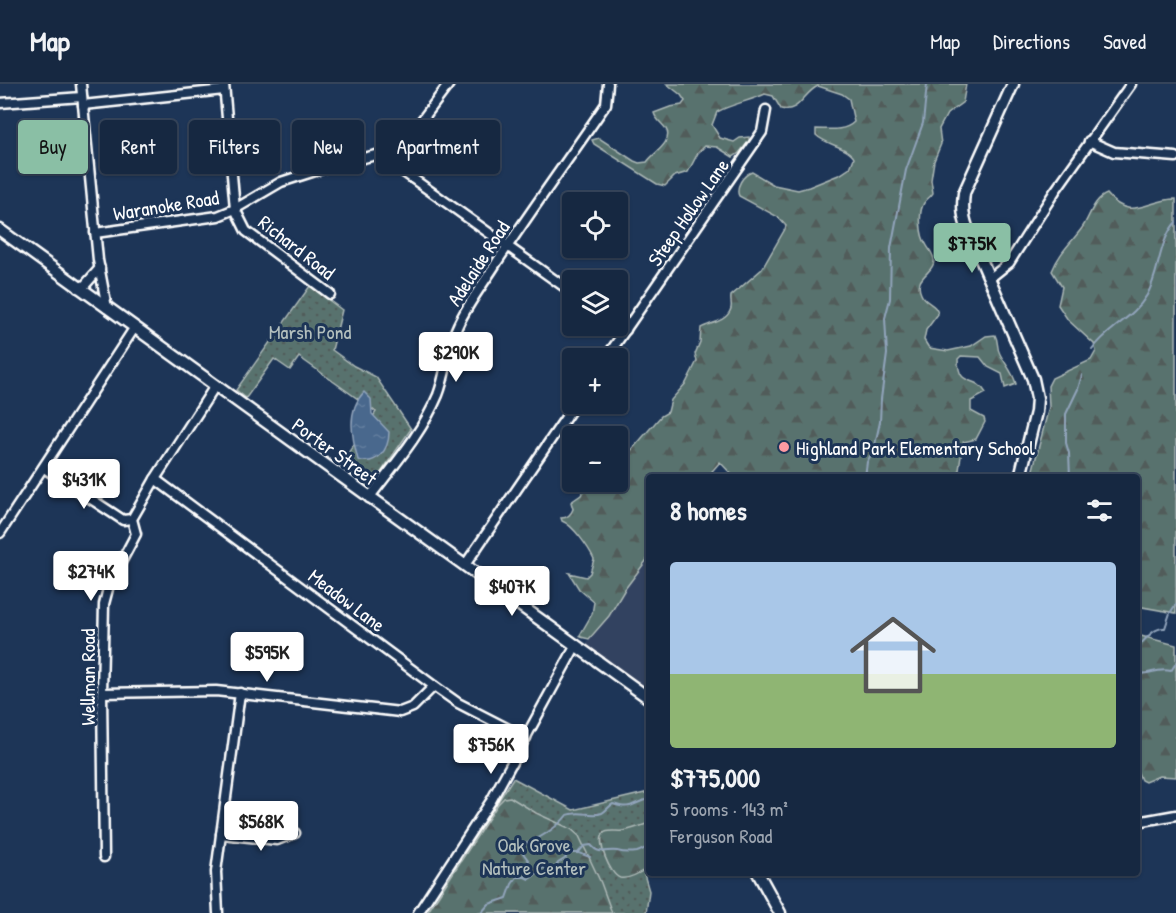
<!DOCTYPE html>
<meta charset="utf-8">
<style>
body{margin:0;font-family:"Patrick Hand",sans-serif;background:#1f3048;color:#f1f3f6;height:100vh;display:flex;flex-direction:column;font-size:22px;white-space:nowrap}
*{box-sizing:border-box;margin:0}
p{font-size:20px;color:#9ea6b1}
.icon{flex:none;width:33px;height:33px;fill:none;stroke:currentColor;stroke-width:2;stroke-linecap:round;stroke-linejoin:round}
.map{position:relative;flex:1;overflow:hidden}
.sheet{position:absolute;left:646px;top:390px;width:494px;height:402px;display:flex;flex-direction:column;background:#162841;border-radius:6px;box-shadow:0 2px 4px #0004,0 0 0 2px #35445a}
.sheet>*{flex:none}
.hud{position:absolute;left:18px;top:36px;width:538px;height:54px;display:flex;gap:12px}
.buttons{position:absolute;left:562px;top:108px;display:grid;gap:12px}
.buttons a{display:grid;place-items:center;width:66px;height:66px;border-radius:6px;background:#162841;box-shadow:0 2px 4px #0004,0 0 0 2px #35445a;font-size:30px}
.price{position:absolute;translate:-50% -51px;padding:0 14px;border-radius:6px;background:#fff;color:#222;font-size:20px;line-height:39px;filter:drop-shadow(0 2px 3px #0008)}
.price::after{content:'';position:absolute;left:50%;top:36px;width:18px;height:14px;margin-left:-9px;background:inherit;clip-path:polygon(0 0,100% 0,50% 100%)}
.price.selected{background:#8abfa5;color:#111}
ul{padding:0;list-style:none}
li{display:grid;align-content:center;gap:12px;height:318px;padding:0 24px}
li span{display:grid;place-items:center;height:186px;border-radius:6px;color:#555}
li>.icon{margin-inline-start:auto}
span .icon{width:108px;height:108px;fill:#fffc;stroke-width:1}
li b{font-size:26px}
h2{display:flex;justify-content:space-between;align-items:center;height:72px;padding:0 24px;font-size:26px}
.pill{padding:0 21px;border-radius:6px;background:#162841;box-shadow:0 2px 4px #0004,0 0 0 2px #35445a;font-size:21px;line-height:54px}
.pill.selected{background:#8abfa5;color:#111}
header{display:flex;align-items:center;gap:36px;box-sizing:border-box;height:84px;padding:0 30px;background:#162841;border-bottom:2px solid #35445a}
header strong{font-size:28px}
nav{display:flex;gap:33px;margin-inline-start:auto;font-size:21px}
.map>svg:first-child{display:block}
</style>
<header>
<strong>Map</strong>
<nav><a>Map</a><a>Directions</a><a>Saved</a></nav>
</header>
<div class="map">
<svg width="1176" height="829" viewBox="0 0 1176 829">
<defs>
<pattern id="grass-dots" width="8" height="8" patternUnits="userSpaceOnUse" patternTransform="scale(1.5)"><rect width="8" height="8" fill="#59726e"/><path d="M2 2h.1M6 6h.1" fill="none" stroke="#515b5a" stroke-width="1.8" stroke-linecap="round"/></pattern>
<pattern id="forest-firs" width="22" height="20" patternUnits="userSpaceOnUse" patternTransform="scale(1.5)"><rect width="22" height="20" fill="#59726e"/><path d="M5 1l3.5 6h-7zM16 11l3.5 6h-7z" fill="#515b5a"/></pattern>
<pattern id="water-ripples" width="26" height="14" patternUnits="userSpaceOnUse" patternTransform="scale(1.5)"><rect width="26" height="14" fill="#48678d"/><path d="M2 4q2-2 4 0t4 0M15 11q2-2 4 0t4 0" fill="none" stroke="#637e9e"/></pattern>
</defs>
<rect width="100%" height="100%" fill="#1d3557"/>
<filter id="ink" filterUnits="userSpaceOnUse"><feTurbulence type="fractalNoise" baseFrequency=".0167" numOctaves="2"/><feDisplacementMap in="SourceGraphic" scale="12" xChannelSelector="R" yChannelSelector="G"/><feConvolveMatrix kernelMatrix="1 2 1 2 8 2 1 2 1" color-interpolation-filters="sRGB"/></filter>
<g filter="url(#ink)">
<polygon fill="#334260" points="649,470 649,606 586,560"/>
<g fill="url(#grass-dots)" stroke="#acb8b6" stroke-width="1.5">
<polygon points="310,202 342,226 332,266 354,282 376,293 411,345 371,403 340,381 376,328 299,273 290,286 274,275 246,314 236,306"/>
<polygon points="513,694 573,726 649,708 649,788 644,790 649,807 646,829 427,829"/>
</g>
<g fill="url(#forest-firs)" stroke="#acb8b6" stroke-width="1.5">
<path d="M 667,0 L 966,0 L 963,18 L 947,30 L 939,45 L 941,60 L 934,77 L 931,96 L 933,109 C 931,113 926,115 924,119 C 918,128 920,152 926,160 C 929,166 934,170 934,177 C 934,189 913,193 921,210 C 925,220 936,219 938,230 L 926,246 L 924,256 L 929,264 L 948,267 L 971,262 L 986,252 L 995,251 C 999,258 996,263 1000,270 C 1005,280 1013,288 1016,300 L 1005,304 L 1002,290 L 988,283 L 980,273 L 961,272 L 958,275 C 958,305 975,290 986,309 L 971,317 L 971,327 L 984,334 L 985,338 L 976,355 L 963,358 L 958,393 L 734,393 L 720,378 L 707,393 L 650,393 L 649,473 L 625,505 L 609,532 L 589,555 L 581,553 L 580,551 L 592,530 L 594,518 L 579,505 L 569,489 L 586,493 L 590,489 L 594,475 C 589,464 573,441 562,437 L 561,434 C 567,434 571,431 573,425 L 571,418 L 581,411 L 587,398 L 603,398 L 611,401 C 626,398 621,387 622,377 L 661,332 L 668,328 L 671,316 L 686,299 L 697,277 L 695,270 L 700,258 L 701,244 C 710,239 725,238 730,227 C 733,222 730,218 731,212 L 762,185 L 785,145 L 786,142 L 778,133 L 739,112 C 735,103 743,91 752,88 L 774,101 L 798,106 L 809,103 L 841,90 L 850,84 L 854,74 C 848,63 826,61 816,51 L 816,45 C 828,45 844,48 854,38 L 849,15 L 842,10 L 818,2 C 803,9 800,29 781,25 L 773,12 L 765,10 C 750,17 732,20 717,28 L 712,41 L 720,54 L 734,58 L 740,54 L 749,53 L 749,57 L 739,69 L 733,73 L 717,63 L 705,62 L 698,69 L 688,88 L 675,92 L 665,102 L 657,100 L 594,60 L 592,56 L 599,54 L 634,77 L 639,79 L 647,78 C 652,70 674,58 666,45 C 662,39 656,36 654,29 L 670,23 L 682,21 L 685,17 L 681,11 Z"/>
<path d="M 1107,110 C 1131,139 1147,115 1176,115 L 1176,529 L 1137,522 L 1137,393 L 1031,393 L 1049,323 L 1048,302 L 1052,294 L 1091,276 L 1096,267 L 1094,260 L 1068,236 L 1058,221 L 1062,203 L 1052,187 C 1059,169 1071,159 1082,144 C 1090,133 1093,115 1107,110 Z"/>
<polygon points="1137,551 1176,561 1176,693 1159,692 1145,698 1141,696 1137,686"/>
<polygon points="510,713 536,729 571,745 579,752 601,799 612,829 427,829 498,720 504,714"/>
<path d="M 649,739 L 649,783 C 643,787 628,796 620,794 C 610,791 596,757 604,749 C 608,745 617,748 622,747 C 631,746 641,742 649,739 Z"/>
</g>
<path fill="url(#water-ripples)" stroke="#91a4bb" stroke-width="1.5" d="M 364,308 L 371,315 L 372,330 L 389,348 C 389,366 377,382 358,376 C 352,353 346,327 364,308 Z"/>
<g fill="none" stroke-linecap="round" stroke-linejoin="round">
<g stroke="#91a4bb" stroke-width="2">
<path d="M 1092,266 C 1108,243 1133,235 1147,211 C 1160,188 1158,158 1176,138"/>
<polyline points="865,393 867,378 874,365 880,338 881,315 887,270 885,234 890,215 891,164 906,86 923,39 927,0"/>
<polyline points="1070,393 1069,369 1066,359 1066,330 1078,305 1082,291"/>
<path d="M 1137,564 C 1145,556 1154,543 1165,544 L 1170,529 L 1176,520"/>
<path d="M 1137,590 C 1151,590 1158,584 1171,587 L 1176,579"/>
<polyline points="579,769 590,773"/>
<path d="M 525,793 L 529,795 C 539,790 542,779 555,784 L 558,779 L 566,774 L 565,771 L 567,769 L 578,769 L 584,762 L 591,761 C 600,772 607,765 617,767 C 624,769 630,769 637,768 C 641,767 645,764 650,762"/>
<path d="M 481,829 L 489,820 L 507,814 L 512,800 L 517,793 L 525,793 L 529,777 L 523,769 L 524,760 C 538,756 558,743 567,731 C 580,726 592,733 602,729 C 606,727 609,722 613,720 C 634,727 631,718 650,715"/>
</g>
<g stroke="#fff" stroke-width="13">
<g id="minor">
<polyline points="81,0 98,176 107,224"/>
<polyline points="224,0 235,125 246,147 330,210"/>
<polyline points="0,19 82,13"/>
<polyline points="83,21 224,6"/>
<polyline points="1089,57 1114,68 1176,73"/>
<polyline points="384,70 391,79 573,209"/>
<polyline points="95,149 218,132 235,125 281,98 334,81 397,66 410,52 449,0"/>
<polyline points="989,195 1009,179 1055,107 1131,0"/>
<polyline points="78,204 85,201 100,184"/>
<polyline points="618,241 626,246"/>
<polyline points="606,274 762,48 766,26"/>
<polyline points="44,384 123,436 132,435"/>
<polyline points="155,395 434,602 458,619 526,654"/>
<path d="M 369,414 C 394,381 422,349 438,311 C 447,288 447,263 458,241 C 468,219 484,199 497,178 C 532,125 570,73 606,20 L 608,0"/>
<polyline points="0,449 135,243"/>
<polyline points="465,481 575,320"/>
<polyline points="102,609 216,607 400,628 413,623 434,602"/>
<polyline points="1137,738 1176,731"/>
<polyline points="221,750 277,756 295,749"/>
<polyline points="104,773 102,609 104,520 109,501 136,450 132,435 155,395 215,302"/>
<polyline points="218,829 216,788 240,609"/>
<polyline points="418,829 491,717 576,561"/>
</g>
</g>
<g stroke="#fff" stroke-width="15">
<g id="tertiary">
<path d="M 1013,0 L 964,109 C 962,124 963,134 969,148 L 1033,295 L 1037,314 L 1036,328 L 1020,393"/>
<polyline points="0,146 650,615"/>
<polyline points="758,789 780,829"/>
</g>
</g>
<use href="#minor" stroke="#1d3557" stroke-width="8"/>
<use href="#tertiary" stroke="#1d3557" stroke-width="10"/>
</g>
</g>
<circle fill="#ff9aa2" stroke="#1d3557" stroke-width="2" cx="784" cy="363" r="6"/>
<g text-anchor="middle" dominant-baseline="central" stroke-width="6" stroke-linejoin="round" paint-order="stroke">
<g font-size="20" fill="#fff" stroke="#1d3557">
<text transform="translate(166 121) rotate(-9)">Waranoke Road</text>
<text transform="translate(688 128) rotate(-55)">Steep Hollow Lane</text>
<text transform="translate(297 163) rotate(38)">Richard Road</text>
<text transform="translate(478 179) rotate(-57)">Adelaide Road</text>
<text transform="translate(335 367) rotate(36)">Porter Street</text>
<text transform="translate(347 516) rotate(37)">Meadow Lane</text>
<text transform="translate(87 593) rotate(-90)">Wellman Road</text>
</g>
<g font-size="20" fill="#b4c0be" stroke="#1d3557">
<text x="310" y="247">Marsh Pond</text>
<text x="534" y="760">Oak Grove<tspan x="534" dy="23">Nature Center</tspan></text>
</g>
<g font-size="20" fill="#fff" stroke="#1d3557" text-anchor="start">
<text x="796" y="363">Highland Park Elementary School</text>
</g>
</g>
</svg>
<div class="buttons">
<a><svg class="icon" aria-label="locate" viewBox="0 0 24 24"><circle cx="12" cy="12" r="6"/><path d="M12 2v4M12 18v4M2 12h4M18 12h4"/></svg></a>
<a><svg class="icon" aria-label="layers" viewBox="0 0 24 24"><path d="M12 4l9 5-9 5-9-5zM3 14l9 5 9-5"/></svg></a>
<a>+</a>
<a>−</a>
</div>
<b class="price selected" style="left:972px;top:190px">$775K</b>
<b class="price" style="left:456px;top:299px">$290K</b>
<b class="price" style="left:84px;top:426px">$431K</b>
<b class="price" style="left:91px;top:518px">$274K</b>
<b class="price" style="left:512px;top:533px">$407K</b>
<b class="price" style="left:267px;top:599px">$595K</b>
<b class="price" style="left:491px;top:691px">$756K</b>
<b class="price" style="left:261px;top:768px">$568K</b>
<div class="hud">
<a class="pill selected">Buy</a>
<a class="pill">Rent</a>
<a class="pill">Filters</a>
<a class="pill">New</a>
<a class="pill">Apartment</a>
</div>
<section class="sheet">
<h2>8 homes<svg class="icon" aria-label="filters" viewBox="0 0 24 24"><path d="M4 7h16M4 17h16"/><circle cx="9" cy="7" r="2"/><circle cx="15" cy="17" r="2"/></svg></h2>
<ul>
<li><span style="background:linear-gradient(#a9c7e8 60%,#8fb573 0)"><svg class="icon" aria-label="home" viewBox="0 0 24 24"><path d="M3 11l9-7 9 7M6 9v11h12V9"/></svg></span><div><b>$775,000</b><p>5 rooms · 143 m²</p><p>Ferguson Road</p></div></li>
</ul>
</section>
</div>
